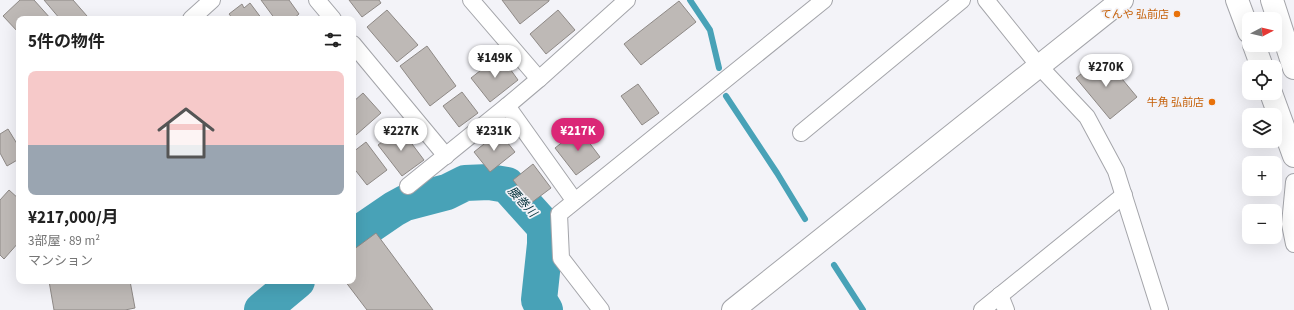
<!DOCTYPE html>
<html lang="ja">
<meta charset="utf-8">
<style>
body{margin:0;font-family:"Source Sans 3","Noto Sans JP",sans-serif;background:#f6f6f6;color:#222;height:100vh;display:flex;flex-direction:column;font-size:15px;white-space:nowrap}
*{box-sizing:border-box;margin:0}
p{font-size:13px;color:#767676}
.icon{flex:none;width:22px;height:22px;fill:none;stroke:currentColor;stroke-width:2;stroke-linecap:round;stroke-linejoin:round}
.map{position:relative;flex:1;overflow:hidden}
.details{position:absolute;left:16px;top:16px;width:340px;height:268px;display:flex;flex-direction:column;background:#fff;border-radius:8px;box-shadow:0 4px 16px #0002}
.details>*{flex:none}
.needle{width:26px;rotate:83deg}
.fabs{position:absolute;left:1242px;top:12px;display:grid;gap:8px}
.fabs a{display:grid;place-items:center;width:40px;height:40px;border-radius:8px;background:#fff;box-shadow:0 4px 16px #0002;font-size:20px}
.price{position:absolute;translate:-50% -34px;padding:0 9px;border-radius:14px;background:#fff;color:#222;font-size:13px;line-height:26px;filter:drop-shadow(0 1px 2px #0008)}
.price::after{content:'';position:absolute;left:50%;top:24px;width:12px;height:9px;margin-left:-6px;background:inherit;clip-path:polygon(0 0,100% 0,50% 100%)}
.price.selected{background:#db2777;color:#fff}
ul{padding:0;list-style:none}
li{display:grid;align-content:center;gap:8px;height:212px;padding:0 12px}
li+li{border-top:1px solid #e0e0e0}
li span{display:grid;place-items:center;height:124px;border-radius:8px;color:#555}
li>.icon{margin-inline-start:auto}
span .icon{width:72px;height:72px;fill:#fffc;stroke-width:1}
li b{font-size:17px}
h2{display:flex;justify-content:space-between;align-items:center;height:48px;padding:0 12px;font-size:17px}
.map>svg:first-child{display:block}
</style>
<div class="map">
<svg width="1294" height="310" viewBox="0 0 1294 310">
<rect width="100%" height="100%" fill="#f3f3f8"/>
<g fill="none" stroke-linecap="round" stroke-linejoin="round">
<g stroke="#48a2b7" stroke-width="6">
<polyline points="690,0 710,30 719,68"/>
<polyline points="726,96 777,173 805,219"/>
<polyline points="834,265 863,310"/>
</g>
<g stroke="#48a2b7" stroke-width="36">
<polyline points="353,237 394,209 405,203 447,192 465,183 489,182 507,185 543,225 545,232 545,244 539,300 545,310"/>
<polyline points="262,310 297,281"/>
</g>
</g>
<g fill="#beb9b6" stroke="#8e8986">
<polygon points="20,0 34,0 51,19 19,19 19,33 3,16"/>
<polygon points="44,0 73,0 87,16 83,19 60,19"/>
<polygon points="261,0 289,0 299,14 293,19 275,19"/>
<polygon points="349,0 379,0 381,3 362,17"/>
<polygon points="502,0 549,0 549,1 520,24"/>
<polygon points="679,1 696,22 641,65 624,44"/>
<polygon points="250,3 262,19 233,19 229,14 242,4 244,8"/>
<polygon points="387,10 418,45 397,62 367,27"/>
<polygon points="558,10 575,30 546,54 530,34"/>
<polygon points="427,46 456,86 430,106 400,66"/>
<polygon points="500,55 518,80 490,102 471,78"/>
<polygon points="1103,56 1137,97 1110,119 1076,78"/>
<polygon points="638,84 659,113 642,125 621,96"/>
<polygon points="462,92 478,113 459,127 443,106"/>
<polygon points="363,93 381,113 356,135 353,131 353,102"/>
<polygon points="400,128 424,160 402,176 378,145"/>
<polygon points="8,129 19,147 19,159 7,166 0,153 0,134"/>
<polygon points="579,129 600,157 576,175 555,148"/>
<polygon points="499,132 515,152 490,172 474,152"/>
<polygon points="366,142 387,170 367,185 356,171 353,173 353,152"/>
<polygon points="533,164 551,188 531,203 513,180"/>
<polygon points="9,190 19,199 19,242 4,259 0,255 0,200"/>
<polygon points="376,233 433,310 367,310 345,281 353,281 353,250"/>
<polygon points="49,281 130,281 135,308 125,310 54,310"/>
</g>
<g fill="none" stroke-linecap="round" stroke-linejoin="round">
<g stroke="#a4a5aa" stroke-width="18">
<g id="street">
<polyline points="317,0 333,19"/>
<polyline points="471,0 539,79 507,106 574,200"/>
<polyline points="986,0 1039,66 1087,117 1116,171 1160,310"/>
<polyline points="191,19 212,0"/>
<polyline points="353,44 446,156"/>
<polyline points="539,79 627,0"/>
<polyline points="801,133 962,0"/>
<polyline points="1294,182 1290,224 1294,244"/>
<polyline points="408,186 507,106"/>
<polyline points="1000,295 1006,310"/>
<polyline points="601,310 561,258 559,214 824,0"/>
<polyline points="982,310 1124,195"/>
</g>
</g>
<g stroke="#a4a5aa" stroke-width="24">
<g id="secondary">
<polyline points="1237,0 1249,32"/>
<polyline points="1272,0 1294,68"/>
<polyline points="1254,45 1262,67"/>
<polyline points="1271,93 1294,156"/>
<polyline points="733,310 1122,0"/>
</g>
</g>
<use href="#street" stroke="#fff" stroke-width="16"/>
<use href="#secondary" stroke="#fff" stroke-width="22"/>
</g>
<g fill="#e8710a" stroke="#f3f3f8" stroke-width="1.5">
<circle cx="1177" cy="14" r="4"/>
<circle cx="1212" cy="102" r="4"/>
</g>
<g text-anchor="middle" dominant-baseline="central" stroke-width="3.5" stroke-linejoin="round" paint-order="stroke">
<g font-size="11" fill="#c56008" stroke="#f3f3f8" text-anchor="end">
<text x="1169" y="14">てんや 弘前店</text>
<text x="1204" y="102">牛角 弘前店</text>
</g>
<g font-size="12" font-style="italic" fill="#06333c" stroke="#f3f3f8">
<text transform="translate(522 202) rotate(48)">腰巻川</text>
</g>
</g>
</svg>
<div class="fabs">
<a><svg class="needle" viewBox="-14 -14 28 28"><path d="M0-13l5 13h-10z" fill="#e53935"/><path d="M0 13l5-13h-10z" fill="#767676"/></svg></a>
<a><svg class="icon" aria-label="locate" viewBox="0 0 24 24"><circle cx="12" cy="12" r="6"/><path d="M12 2v4M12 18v4M2 12h4M18 12h4"/></svg></a>
<a><svg class="icon" aria-label="layers" viewBox="0 0 24 24"><path d="M12 4l9 5-9 5-9-5zM3 14l9 5 9-5"/></svg></a>
<a>+</a>
<a>−</a>
</div>
<b class="price" style="left:495px;top:79px">¥149K</b>
<b class="price" style="left:1106px;top:88px">¥270K</b>
<b class="price" style="left:401px;top:152px">¥227K</b>
<b class="price" style="left:494px;top:152px">¥231K</b>
<b class="price selected" style="left:578px;top:152px">¥217K</b>
<section class="details">
<h2>5件の物件<svg class="icon" aria-label="filters" viewBox="0 0 24 24"><path d="M4 7h16M4 17h16"/><circle cx="9" cy="7" r="2"/><circle cx="15" cy="17" r="2"/></svg></h2>
<ul>
<li><span style="background:linear-gradient(#f6c9c9 60%,#9aa5b1 0)"><svg class="icon" aria-label="home" viewBox="0 0 24 24"><path d="M3 11l9-7 9 7M6 9v11h12V9"/></svg></span><div><b>¥217,000/月</b><p>3部屋 · 89 m²</p><p>マンション</p></div></li>
</ul>
</section>
</div>
